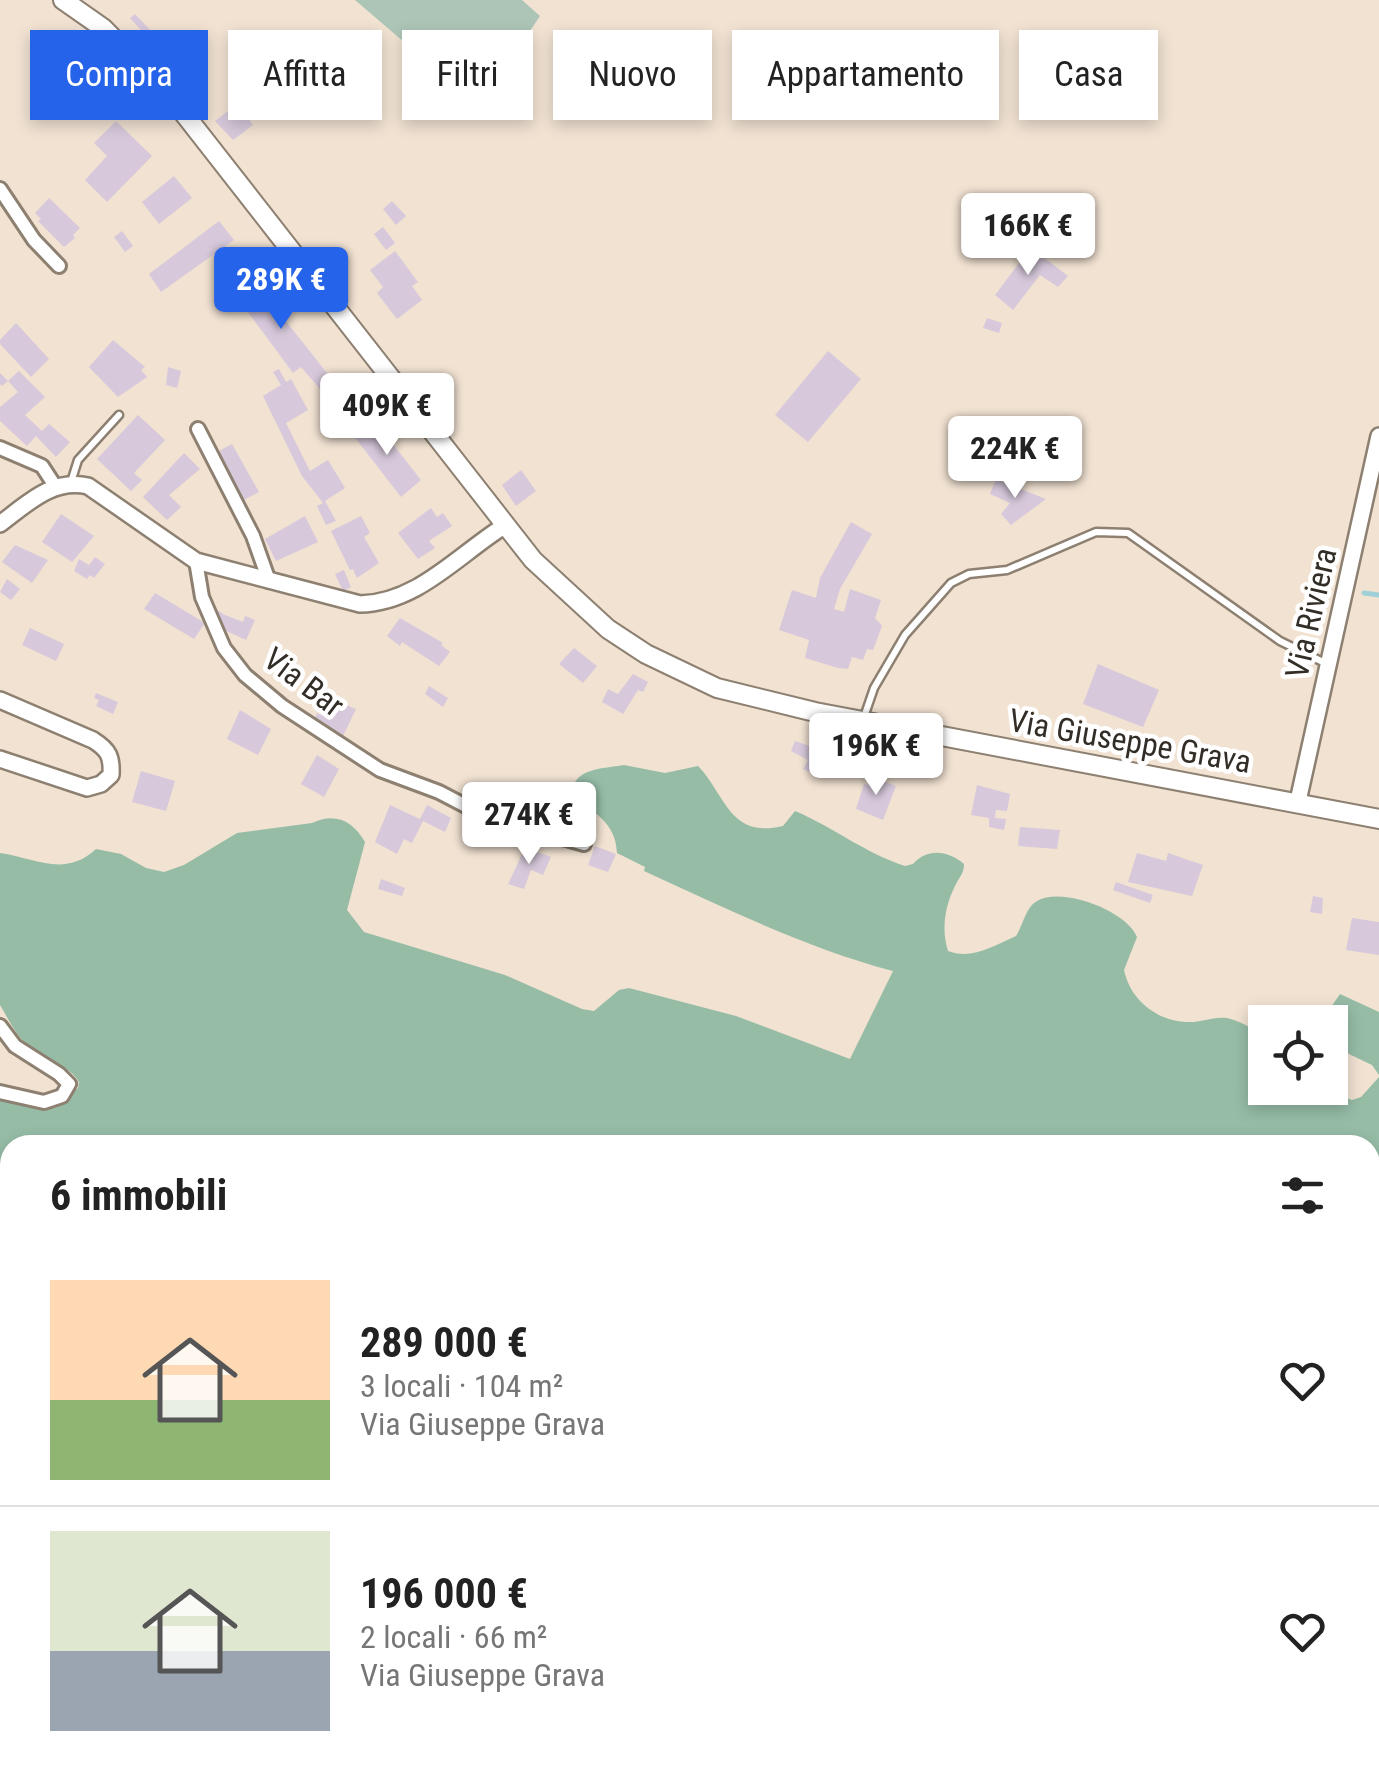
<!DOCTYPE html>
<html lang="it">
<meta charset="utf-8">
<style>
body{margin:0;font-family:"Roboto Condensed",sans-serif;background:#f6f6f6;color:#222;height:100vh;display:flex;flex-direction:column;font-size:38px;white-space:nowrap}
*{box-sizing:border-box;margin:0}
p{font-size:32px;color:#767676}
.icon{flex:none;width:55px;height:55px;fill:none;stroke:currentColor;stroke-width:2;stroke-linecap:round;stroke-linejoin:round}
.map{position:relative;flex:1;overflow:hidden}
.sheet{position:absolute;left:0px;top:1135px;width:1380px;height:642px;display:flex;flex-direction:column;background:#fff;border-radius:30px 30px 0 0;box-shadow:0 5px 15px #0003}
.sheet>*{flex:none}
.top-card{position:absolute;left:30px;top:30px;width:1320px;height:90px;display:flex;gap:20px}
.controls{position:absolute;left:1248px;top:1005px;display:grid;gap:20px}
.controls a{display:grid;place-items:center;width:100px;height:100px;border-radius:0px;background:#fff;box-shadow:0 5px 15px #0003;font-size:50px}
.price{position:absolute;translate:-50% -85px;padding:0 22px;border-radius:10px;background:#fff;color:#222;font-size:32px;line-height:65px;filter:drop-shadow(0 2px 5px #0008)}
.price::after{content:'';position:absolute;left:50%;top:60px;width:30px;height:22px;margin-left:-15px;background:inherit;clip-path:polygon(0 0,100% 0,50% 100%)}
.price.current{background:#2563eb;color:#fff}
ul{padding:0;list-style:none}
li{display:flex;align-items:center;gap:30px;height:250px;padding:0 50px}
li+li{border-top:2px solid #e0e0e0}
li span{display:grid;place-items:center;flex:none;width:280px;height:200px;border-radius:0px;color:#555}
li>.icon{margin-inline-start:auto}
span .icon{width:120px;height:120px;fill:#fffc;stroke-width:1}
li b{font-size:42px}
h2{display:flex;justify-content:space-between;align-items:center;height:120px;padding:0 50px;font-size:42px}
.chip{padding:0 35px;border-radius:0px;background:#fff;box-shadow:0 5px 15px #0003;font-size:35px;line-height:90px}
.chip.current{background:#2563eb;color:#fff}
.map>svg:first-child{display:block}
</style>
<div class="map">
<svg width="1379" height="1776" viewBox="0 0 1379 1776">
<rect width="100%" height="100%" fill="#f1e2d2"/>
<path fill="#adc5b7" d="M 355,0 L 522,0 L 540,16 C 523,41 496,85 467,96 Z"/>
<g fill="#96bca6">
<path d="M 624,765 L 665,773 L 698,766 C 726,795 729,839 783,826 L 795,811 C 833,827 865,853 905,866 L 913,864 C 927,848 948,850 964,864 C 964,874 959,877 955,886 C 945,906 941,929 948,951 C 971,960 994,946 1016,936 C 1023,926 1025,908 1037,901 C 1062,886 1127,911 1137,937 L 1124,970 C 1130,999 1156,1021 1187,1022 C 1200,1023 1213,1016 1227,1018 C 1240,1021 1251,1028 1263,1035 L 1265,1088 L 1322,1088 L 1352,1100 L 1361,1097 L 1379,1077 L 1379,1230 L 1370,1226 L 1370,1145 L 10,1145 L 10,1768 L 884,1768 L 959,1776 L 971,1775 L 976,1768 L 1370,1768 L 1370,1707 L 1379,1709 L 1379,1776 L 0,1776 L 0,1099 C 32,1109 52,1112 78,1088 L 79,1082 C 70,1065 47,1063 33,1051 C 17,1037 10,1022 0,1005 L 0,853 C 35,858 65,878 96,849 L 121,854 L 146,868 L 164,872 L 184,865 L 237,833 L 312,823 C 335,812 353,821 365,842 L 347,910 L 364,932 L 505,975 L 582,1009 L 594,1011 L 619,990 L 629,988 L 736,1016 L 850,1059 L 893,971 C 806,948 725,908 644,871 L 645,867 L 617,853 C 616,822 593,812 571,794 C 574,767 603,769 624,765 Z"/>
<polygon points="1340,994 1379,1012 1379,1075 1372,1065 1330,1045 1330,1022 1321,1022"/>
<polygon points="1370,1380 1379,1382 1379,1480 1370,1497"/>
</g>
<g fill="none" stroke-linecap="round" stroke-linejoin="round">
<polyline stroke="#9fd0d8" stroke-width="5" points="1364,593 1379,595"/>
</g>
<g fill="#d7c9db">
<polygon points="135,14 154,34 149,39 130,18"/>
<polygon points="182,46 191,57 184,62 205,88 186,104 167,82 176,74 165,61"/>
<polygon points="237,104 253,125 233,140 215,121"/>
<polygon points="116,121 152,156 107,202 85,180 107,156 94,143"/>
<polygon points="174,176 192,198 159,224 142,202"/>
<polygon points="49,198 80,228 73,235 75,238 64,247 38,221 41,219 35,213"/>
<polygon points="392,201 406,216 396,225 383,209"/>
<polygon points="219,221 234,240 161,292 149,274"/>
<polygon points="383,227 395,243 386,250 374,234"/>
<polygon points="122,231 133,246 125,252 114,237"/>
<polygon points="1034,250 1068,276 1058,287 1040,275 1013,310 995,295 1026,254"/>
<polygon points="395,251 418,282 412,286 422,300 397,319 377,293 383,287 370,270"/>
<polygon points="259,274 278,301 274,306 338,387 326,396 301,367 293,373 233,292"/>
<polygon points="987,318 1002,323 999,333 983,328"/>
<polygon points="16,323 49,359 31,377 0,344 0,340"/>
<polygon points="113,340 145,367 141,370 147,377 118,397 89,367"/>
<polygon points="828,351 861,379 808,442 775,415"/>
<polygon points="168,367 181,371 177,388 166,385"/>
<polygon points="279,369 286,382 291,379 308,410 286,423 310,471 328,460 345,488 325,501 336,521 326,525 317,506 323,503 302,476 263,396 281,385 273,372"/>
<polygon points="19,371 45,397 25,415 42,431 49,424 70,442 56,457 36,436 27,446 0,421 0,407 18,392 8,381 2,386 0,384 0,373 8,381"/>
<polygon points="336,405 345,418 337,424 327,412"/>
<polygon points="138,415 165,440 134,473 142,480 131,491 97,459"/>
<polygon points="373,419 421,480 401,497 353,435"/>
<polygon points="232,444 259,492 242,501 219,451"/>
<polygon points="184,453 200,469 169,495 181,507 167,520 143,497"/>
<polygon points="521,470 536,491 516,506 502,485"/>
<polygon points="996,479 1046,499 1011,525 1001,514 1010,503 990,494"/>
<polygon points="431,508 437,517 443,513 452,526 429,541 435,548 418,559 398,533"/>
<polygon points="61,514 94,536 72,562 42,542"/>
<polygon points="305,516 318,542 276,561 265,539"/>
<polygon points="361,516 370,533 364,537 379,563 357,578 353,569 350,570 331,531"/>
<polygon points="851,522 872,534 840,589 834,609 844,612 850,589 881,600 875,618 882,626 873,650 867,649 863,660 852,657 848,669 838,668 805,658 809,640 779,630 792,590 816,598 820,578"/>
<polygon points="15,545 48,560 32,583 2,562"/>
<polygon points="95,557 105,564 94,578 90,575 87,579 74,571 79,559 89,565"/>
<polygon points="344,570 351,587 343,591 335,574"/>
<polygon points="7,579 20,589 11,600 0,592"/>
<polygon points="155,593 205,623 194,639 144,609"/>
<polygon points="210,600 214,608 225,615 243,622 245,616 255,620 246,640 220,628"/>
<polygon points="400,618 443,643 441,645 450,652 439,666 402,642 400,646 387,636"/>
<polygon points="30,628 64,644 56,661 22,645"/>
<polygon points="574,648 597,666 583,683 559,664"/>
<polygon points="1098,664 1159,690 1143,727 1083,704"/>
<polygon points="633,674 648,682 643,692 638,690 623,714 602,702 608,689 618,694"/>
<polygon points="429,686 448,698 443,707 425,694"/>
<polygon points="96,693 118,702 113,714 96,706 99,700 94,698"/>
<polygon points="330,698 356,709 342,738 313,723 317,713 321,715"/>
<polygon points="240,710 271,729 258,755 227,739"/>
<polygon points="795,741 830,753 833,747 847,751 839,773 824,768 820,777 803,769 808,760 791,751"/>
<polygon points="317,755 339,769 324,797 301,784"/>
<polygon points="141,771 175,781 166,811 132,802"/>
<polygon points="872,777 896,786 883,820 856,809 864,784 868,785"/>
<polygon points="977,785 1010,794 1007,811 996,810 995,818 1006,819 1004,830 989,827 989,818 971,815"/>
<polygon points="390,805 420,819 427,805 451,818 445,832 423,821 412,843 404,839 397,854 375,842"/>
<polygon points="1020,827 1060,830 1057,849 1018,846"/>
<polygon points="595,846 616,854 608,872 588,865"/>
<polygon points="525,848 551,857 543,875 531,870 524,889 508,884"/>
<polygon points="1137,853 1166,861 1168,853 1203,865 1192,896 1128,882"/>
<polygon points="381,879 405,888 402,896 378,889"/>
<polygon points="1116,882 1153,895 1150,903 1113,890"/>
<polygon points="1313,896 1323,898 1322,914 1310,912"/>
<polygon points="1352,918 1379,922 1379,955 1346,950"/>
</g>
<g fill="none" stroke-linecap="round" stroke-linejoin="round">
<g stroke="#8d8071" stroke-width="11">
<g id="service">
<polyline points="71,482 78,460 119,415"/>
<polyline points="863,720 874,688 905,635 951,583 969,574 1007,570 1096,532 1128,533 1280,641 1327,664"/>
</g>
</g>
<g stroke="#8d8071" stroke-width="18">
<g id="minor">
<polyline points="0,189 34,240 59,266"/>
<polyline points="198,429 253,536 269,581"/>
<polyline points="0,448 42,466 55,486"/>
<polyline points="196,561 202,597 224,648 245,675 282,706 380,770 439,792 485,816 584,844"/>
<polyline points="0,1026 15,1046 59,1074 69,1084 62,1096 44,1102 0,1092"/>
</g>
</g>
<g stroke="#8d8071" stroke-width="20">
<g id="tertiary">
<path d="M 0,524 C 27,504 52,478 88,486 L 196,561 L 360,604 C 417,603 458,555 504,526"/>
<path d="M 0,700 L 93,740 C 109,750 112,757 111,775 L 101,784 L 87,788 L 0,759"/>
<polyline points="1298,801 1379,436"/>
</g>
</g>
<g stroke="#8d8071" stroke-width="22">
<polyline id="secondary" points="63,0 103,28 171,97 533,560 608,629 646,654 717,688 815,712 1379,819"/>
</g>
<use href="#service" stroke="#fff" stroke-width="6"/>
<use href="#minor" stroke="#fff" stroke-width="12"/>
<use href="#tertiary" stroke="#fff" stroke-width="15"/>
<use href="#secondary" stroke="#fff" stroke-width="18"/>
</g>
<g text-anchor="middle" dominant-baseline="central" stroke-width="9" stroke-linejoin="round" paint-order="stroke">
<g font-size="32" fill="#332d27" stroke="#fff">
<text transform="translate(1311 613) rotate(-77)">Via Riviera</text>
<text transform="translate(304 682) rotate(37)">Via Bar</text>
<text transform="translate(1130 741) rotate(10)">Via Giuseppe Grava</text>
</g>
</g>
</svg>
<div class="controls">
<a><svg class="icon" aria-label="locate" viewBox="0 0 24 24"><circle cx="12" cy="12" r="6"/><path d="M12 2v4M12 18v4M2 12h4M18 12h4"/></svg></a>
</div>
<b class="price" style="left:1028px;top:278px">166K €</b>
<b class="price current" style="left:281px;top:332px">289K €</b>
<b class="price" style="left:387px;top:458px">409K €</b>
<b class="price" style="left:1015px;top:501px">224K €</b>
<b class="price" style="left:876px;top:798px">196K €</b>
<b class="price" style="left:529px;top:867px">274K €</b>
<div class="top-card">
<a class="chip current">Compra</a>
<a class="chip">Affitta</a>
<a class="chip">Filtri</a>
<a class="chip">Nuovo</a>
<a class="chip">Appartamento</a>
<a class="chip">Casa</a>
</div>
<section class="sheet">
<h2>6 immobili<svg class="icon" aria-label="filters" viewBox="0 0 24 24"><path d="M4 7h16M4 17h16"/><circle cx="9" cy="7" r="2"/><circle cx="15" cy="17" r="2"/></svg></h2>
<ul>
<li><span style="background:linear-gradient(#ffd9b3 60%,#8fb573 0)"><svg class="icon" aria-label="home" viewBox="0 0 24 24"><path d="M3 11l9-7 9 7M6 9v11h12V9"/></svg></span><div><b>289 000 €</b><p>3 locali · 104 m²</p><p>Via Giuseppe Grava</p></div><svg class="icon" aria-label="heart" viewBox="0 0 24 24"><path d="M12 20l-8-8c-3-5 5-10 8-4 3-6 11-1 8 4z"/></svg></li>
<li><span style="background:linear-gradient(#dfe7d0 60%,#9aa5b1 0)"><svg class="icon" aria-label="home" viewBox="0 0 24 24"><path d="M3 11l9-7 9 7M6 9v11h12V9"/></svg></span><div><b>196 000 €</b><p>2 locali · 66 m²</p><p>Via Giuseppe Grava</p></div><svg class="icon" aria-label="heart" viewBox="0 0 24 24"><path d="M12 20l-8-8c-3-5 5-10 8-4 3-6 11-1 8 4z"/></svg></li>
</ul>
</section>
</div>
